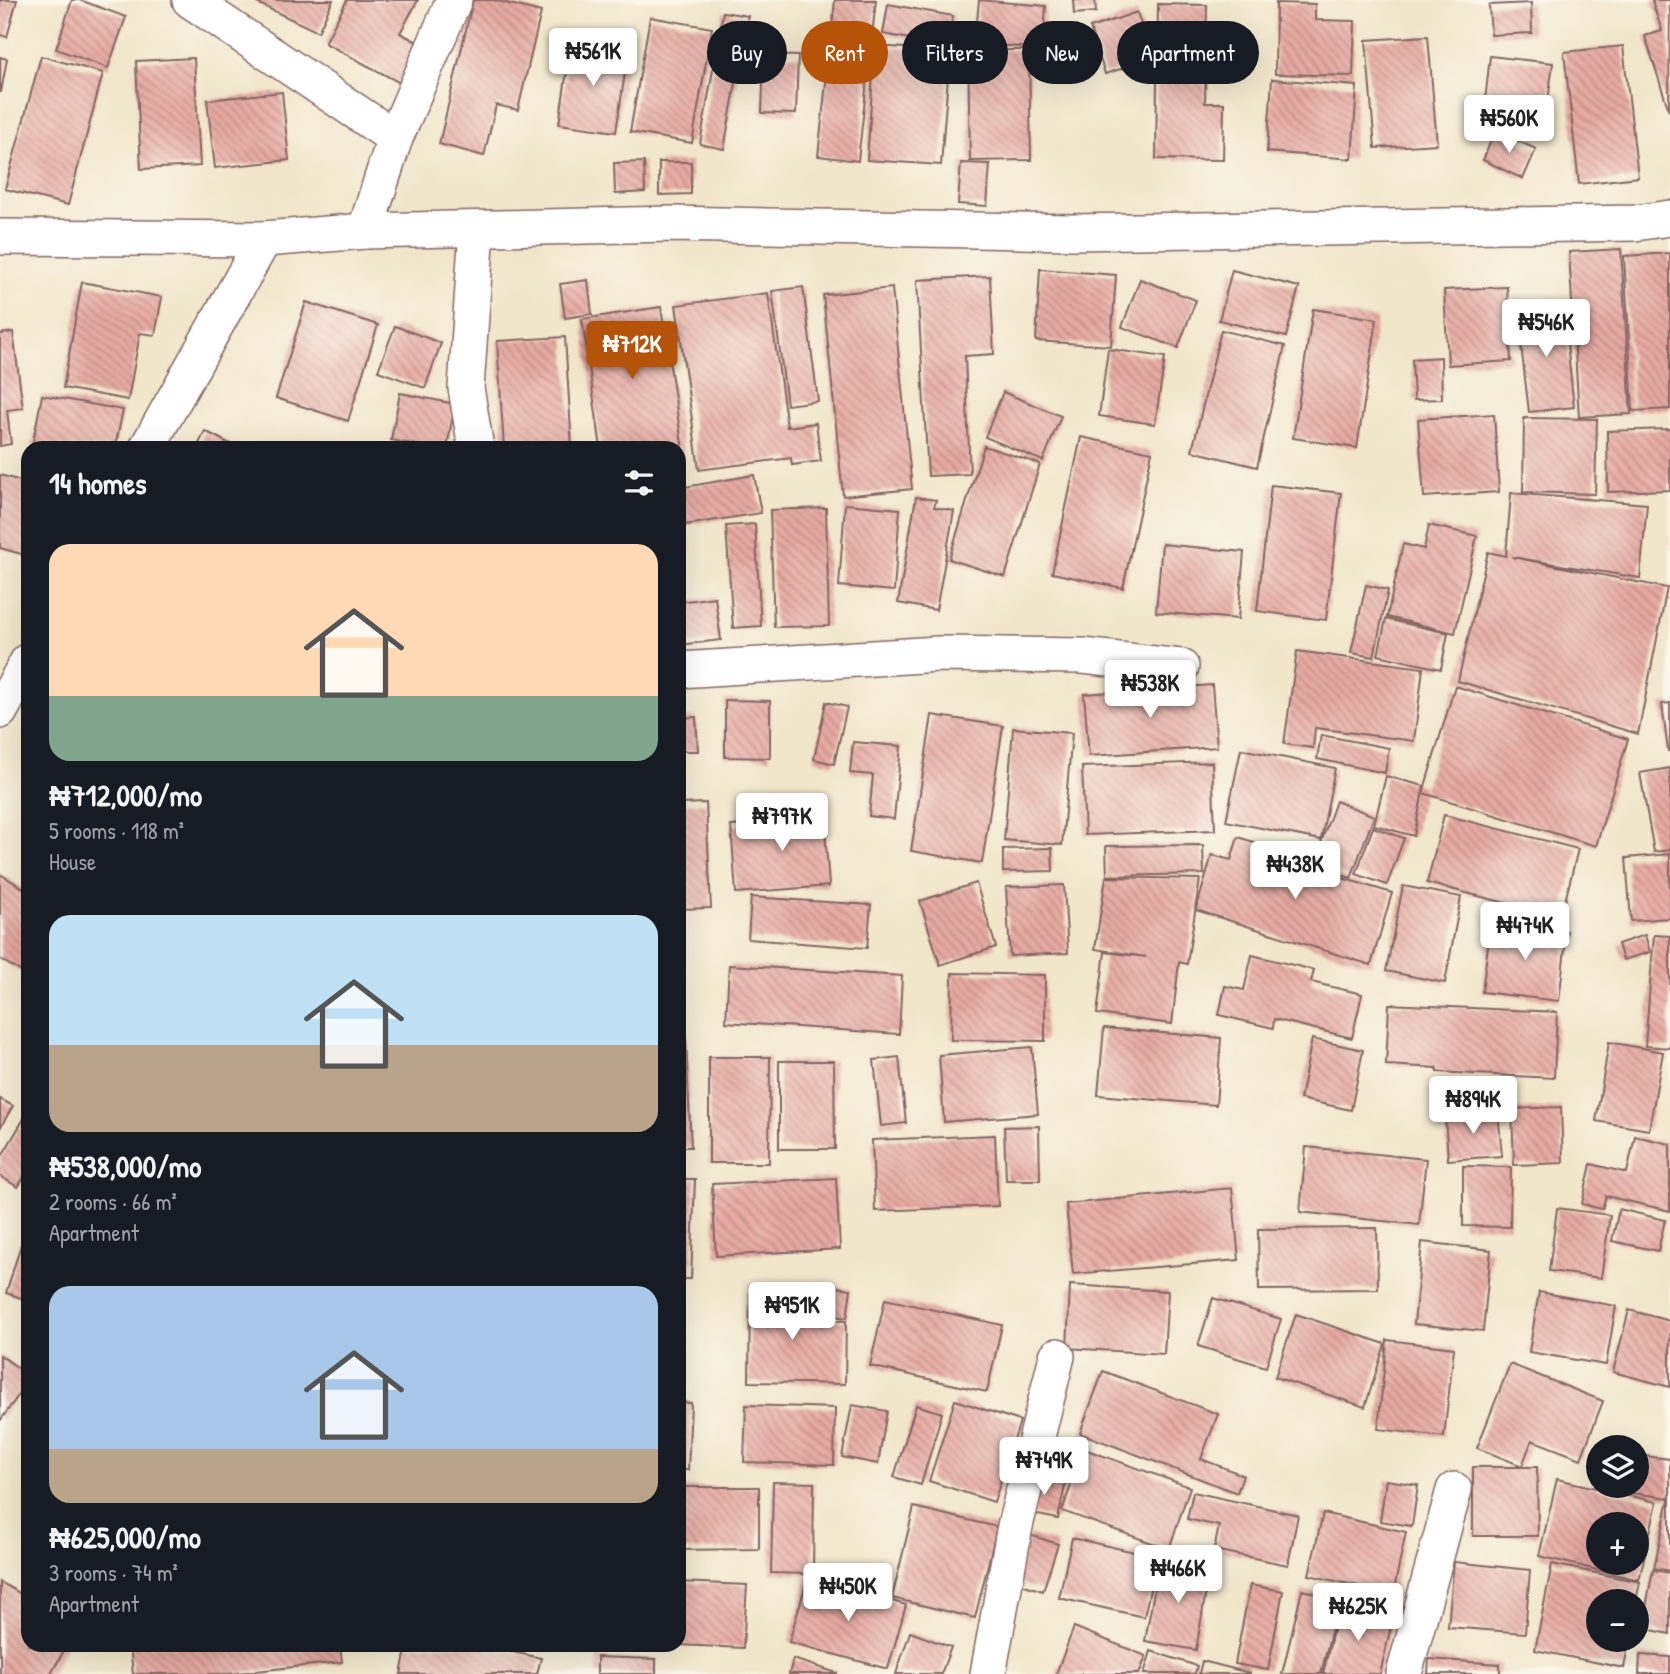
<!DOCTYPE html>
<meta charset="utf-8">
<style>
body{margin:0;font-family:"Patrick Hand",sans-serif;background:#242831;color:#f1f3f6;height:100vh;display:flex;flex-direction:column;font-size:26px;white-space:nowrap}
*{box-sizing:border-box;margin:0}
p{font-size:23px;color:#9ea1a6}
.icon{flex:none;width:38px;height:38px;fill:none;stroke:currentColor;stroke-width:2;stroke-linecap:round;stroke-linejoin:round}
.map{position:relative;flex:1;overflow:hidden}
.sheet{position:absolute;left:21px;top:441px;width:665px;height:1211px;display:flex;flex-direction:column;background:#171b24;border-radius:21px;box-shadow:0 7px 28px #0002}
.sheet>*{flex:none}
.guide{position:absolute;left:707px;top:21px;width:665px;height:63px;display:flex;gap:14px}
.controls{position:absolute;left:1586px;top:1435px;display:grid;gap:14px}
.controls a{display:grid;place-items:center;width:63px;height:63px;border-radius:50%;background:#171b24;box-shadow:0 7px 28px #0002;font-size:35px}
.price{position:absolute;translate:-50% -60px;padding:0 16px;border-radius:7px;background:#fff;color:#222;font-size:23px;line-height:46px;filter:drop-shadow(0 2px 4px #0008)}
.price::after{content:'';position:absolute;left:50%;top:42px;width:21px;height:16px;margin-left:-10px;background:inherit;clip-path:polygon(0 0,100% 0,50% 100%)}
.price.current{background:#b45309;color:#fff}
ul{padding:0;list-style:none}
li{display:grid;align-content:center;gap:14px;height:371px;padding:0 28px}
li span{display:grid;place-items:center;height:217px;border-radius:21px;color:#555}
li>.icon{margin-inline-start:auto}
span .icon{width:126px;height:126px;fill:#fffc;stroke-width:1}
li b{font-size:30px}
h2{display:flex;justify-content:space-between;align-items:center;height:84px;padding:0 28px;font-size:30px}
.pill{padding:0 24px;border-radius:32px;background:#171b24;box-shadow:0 7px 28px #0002;font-size:24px;line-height:63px}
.pill.current{background:#b45309;color:#fff}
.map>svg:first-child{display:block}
</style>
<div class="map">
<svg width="1670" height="1674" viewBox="0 0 1670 1674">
<defs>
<pattern id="building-back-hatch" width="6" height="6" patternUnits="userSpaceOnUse" patternTransform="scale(1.75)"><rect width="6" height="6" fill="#e7aaa2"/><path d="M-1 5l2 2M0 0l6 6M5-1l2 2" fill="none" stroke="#bd8a84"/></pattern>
</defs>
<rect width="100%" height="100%" fill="#fbf7ec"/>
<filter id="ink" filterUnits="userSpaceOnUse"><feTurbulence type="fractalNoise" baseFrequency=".0143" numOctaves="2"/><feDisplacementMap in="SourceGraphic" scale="14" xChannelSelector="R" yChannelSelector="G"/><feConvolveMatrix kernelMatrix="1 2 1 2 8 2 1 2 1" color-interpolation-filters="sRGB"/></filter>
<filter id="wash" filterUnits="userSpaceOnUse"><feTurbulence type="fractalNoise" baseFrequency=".00686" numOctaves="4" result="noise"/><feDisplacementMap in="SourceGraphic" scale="28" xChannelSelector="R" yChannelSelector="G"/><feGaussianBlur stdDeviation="1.57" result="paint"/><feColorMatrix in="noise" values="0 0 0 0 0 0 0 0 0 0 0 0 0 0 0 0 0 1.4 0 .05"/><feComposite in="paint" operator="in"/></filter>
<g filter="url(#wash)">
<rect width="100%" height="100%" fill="#f1e6ca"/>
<g id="blocks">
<g fill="url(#building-back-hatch)" fill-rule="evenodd">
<polygon points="0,0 17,0 7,37 0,35"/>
<polygon points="72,0 80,0 126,17 108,68 56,49"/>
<polygon points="256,0 333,0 318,32 255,2"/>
<polygon points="347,0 418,0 400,33 421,44 400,83 325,43"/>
<polygon points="473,0 494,0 541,12 518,110 496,105 484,156 439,144"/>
<polygon points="835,0 876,0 858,161 818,156"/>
<polygon points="979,0 1046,6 1043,49 975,43"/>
<polygon points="1073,0 1095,0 1096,12 1074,14"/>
<polygon points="1654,0 1670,0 1669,111 1645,36 1662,31 1652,1"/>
<polygon points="1276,3 1315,4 1315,20 1355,21 1353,76 1275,74"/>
<polygon points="1531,3 1532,33 1491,35 1489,5"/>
<polygon points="888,4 953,16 948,46 883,34"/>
<polygon points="1158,4 1207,5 1205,103 1224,103 1223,160 1156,159"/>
<polygon points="723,12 748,16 724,149 700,144"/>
<polygon points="1137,12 1152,59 1105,74 1090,28"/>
<polygon points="650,17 712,28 692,143 630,132"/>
<polygon points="1428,36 1437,144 1375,148 1366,40"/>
<polygon points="571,44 628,53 616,132 559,124"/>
<polygon points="875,46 950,51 941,165 867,160"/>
<polygon points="1623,46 1638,177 1579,184 1564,52"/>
<polygon points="968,50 1029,50 1031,160 970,161"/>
<polygon points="764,55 798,56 796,114 762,113"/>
<polygon points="41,56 103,73 68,205 5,189"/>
<polygon points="1490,56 1553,63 1546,117 1484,110"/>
<polygon points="0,57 7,59 1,92 0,92"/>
<polygon points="194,58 200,166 141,169 136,61"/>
<polygon points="1272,79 1357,86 1352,159 1267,152"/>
<polygon points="282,92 289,160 215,168 207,100"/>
<polygon points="1495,131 1536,149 1523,179 1483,160"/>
<polygon points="644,162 645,192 615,194 614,163"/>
<polygon points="659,162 691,162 691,194 659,195"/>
<polygon points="961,163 990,164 987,206 958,204"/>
<polygon points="1621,249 1631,414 1579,417 1569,252"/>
<polygon points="1670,253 1670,409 1633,411 1624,256"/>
<polygon points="1040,269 1116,275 1111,346 1036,341"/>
<polygon points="1232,270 1299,287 1286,337 1219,320"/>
<polygon points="990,276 994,354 965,356 970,474 928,476 917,280"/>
<polygon points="1140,279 1196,300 1178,348 1122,327"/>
<polygon points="588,280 592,314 565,318 560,284"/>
<polygon points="82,282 162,297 155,335 140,333 128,400 63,388"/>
<polygon points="803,287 818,401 787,405 772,291"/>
<polygon points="1507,287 1511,361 1448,365 1444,290"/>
<polygon points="892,288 912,489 843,496 823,295"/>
<polygon points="768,293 787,427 816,423 821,461 792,465 791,458 699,470 676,305"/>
<polygon points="306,302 378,325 348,421 276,398"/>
<polygon points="661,307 684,457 679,457 679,448 601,448 582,319"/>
<polygon points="1563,307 1574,407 1529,412 1517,311"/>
<polygon points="1313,309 1377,319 1357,448 1293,438"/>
<polygon points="395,326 441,343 425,388 378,371"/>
<polygon points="1221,330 1285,346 1257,467 1192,451"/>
<polygon points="13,332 23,408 7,410 11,444 0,446 0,334"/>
<polygon points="565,337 572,448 504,448 497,341"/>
<polygon points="1108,349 1165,357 1155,424 1099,416"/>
<polygon points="1441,357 1442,399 1414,400 1412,359"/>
<polygon points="1003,392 1061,416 1043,461 985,437"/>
<polygon points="400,393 455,404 447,448 432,448 391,440"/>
<polygon points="42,395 123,410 115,448 32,447"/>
<polygon points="1494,414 1499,492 1424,497 1418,419"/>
<polygon points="1524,418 1597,419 1595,494 1523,492"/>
<polygon points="1670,429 1670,490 1608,492 1607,431"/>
<polygon points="205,431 238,448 197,448"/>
<polygon points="1081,437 1152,452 1123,588 1052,573"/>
<polygon points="984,446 1040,464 1005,577 949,559"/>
<polygon points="0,475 28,483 28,556 0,548"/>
<polygon points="754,475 761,513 679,526 679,488"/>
<polygon points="1271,485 1341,493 1326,620 1257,611"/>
<polygon points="1511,493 1647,504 1640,578 1512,557 1667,588 1638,734 1458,681 1488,552 1506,556"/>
<polygon points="916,497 936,500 934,507 954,511 936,610 898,603"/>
<polygon points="845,504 900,509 894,591 839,586"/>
<polygon points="826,508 829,626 774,627 770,510"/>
<polygon points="755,524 761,626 733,628 726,526"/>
<polygon points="1429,525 1477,536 1455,633 1387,617 1403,544 1424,549"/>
<polygon points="1162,544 1244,552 1238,619 1156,612"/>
<polygon points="1366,585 1388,590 1374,657 1351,653"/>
<polygon points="715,597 721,640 679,645 679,602"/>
<polygon points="1386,619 1448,633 1441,669 1378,655"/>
<polygon points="1297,651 1423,668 1414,741 1315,728 1313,748 1284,744"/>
<polygon points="1212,685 1217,747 1089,756 1084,694"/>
<polygon points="1455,686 1628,739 1596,846 1423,793"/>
<polygon points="725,700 770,701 770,758 725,757"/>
<polygon points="826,702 847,707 834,764 814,759"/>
<polygon points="1670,703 1670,751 1668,751 1662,704"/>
<polygon points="932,715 1003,726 982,863 911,851"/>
<polygon points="696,717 698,751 679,751 679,718"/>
<polygon points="1013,728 1072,733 1062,845 1004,840"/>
<polygon points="1321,735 1389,748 1385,773 1317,759"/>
<polygon points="853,742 901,746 894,819 869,816 873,775 850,773"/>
<polygon points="1241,749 1335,768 1321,840 1226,821"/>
<polygon points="1212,762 1215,830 1085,835 1082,767"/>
<polygon points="1670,768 1670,850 1654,852 1640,773"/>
<polygon points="1386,776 1424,786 1414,836 1374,825"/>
<polygon points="1336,801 1374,816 1351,878 1313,865"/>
<polygon points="823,802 829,886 736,893 731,826 802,821 800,803"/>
<polygon points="706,803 711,908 679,909 679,804"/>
<polygon points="1444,815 1578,849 1561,917 1427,883"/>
<polygon points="1373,827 1404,838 1387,885 1356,874"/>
<polygon points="1238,837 1298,856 1296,864 1392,893 1371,965 1196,910 1212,855 1231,860"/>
<polygon points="1203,845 1204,874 1107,876 1106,846"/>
<polygon points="1052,848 1053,871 1003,872 1003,849"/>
<polygon points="1670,854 1670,918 1631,921 1626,858"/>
<polygon points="0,874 28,891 28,976 0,959"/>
<polygon points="1106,877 1200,879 1187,964 1179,962 1172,1024 1097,1014 1105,952 1146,957 1095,949"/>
<polygon points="976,883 996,947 940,965 920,901"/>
<polygon points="1064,885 1068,953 1010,956 1006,887"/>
<polygon points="1403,886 1461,897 1445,983 1386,971"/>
<polygon points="751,897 871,905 867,948 748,939"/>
<polygon points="1491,922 1567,931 1559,1001 1482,992"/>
<polygon points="1645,935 1650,952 1623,960 1618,944"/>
<polygon points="1654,935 1670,936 1670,1048 1645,1046"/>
<polygon points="1252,955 1314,970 1311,982 1362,994 1352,1038 1274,1019 1273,1028 1219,1015 1225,986 1244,990"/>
<polygon points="729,965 902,976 899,1034 726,1022"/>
<polygon points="952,973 1045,975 1045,1041 951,1040"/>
<polygon points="679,996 684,996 691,1147 679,1147"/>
<polygon points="1389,1004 1557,1012 1554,1078 1437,1072 1437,1068 1386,1065"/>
<polygon points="1104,1028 1221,1038 1216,1105 1098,1095"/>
<polygon points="1312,1039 1363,1050 1351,1110 1300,1099"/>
<polygon points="1609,1042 1663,1052 1649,1130 1596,1121"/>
<polygon points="1032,1047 1038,1114 944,1122 939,1055"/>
<polygon points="709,1057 770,1057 769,1163 709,1163"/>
<polygon points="899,1057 906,1123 881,1126 874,1060"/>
<polygon points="779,1061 834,1061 835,1149 779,1149"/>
<polygon points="0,1099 13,1106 0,1128"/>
<polygon points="1561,1107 1563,1163 1514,1165 1512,1109"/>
<polygon points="1498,1111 1502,1156 1448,1160 1445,1115"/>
<polygon points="28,1112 28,1170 18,1187 0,1176 0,1159"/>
<polygon points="1039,1126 1040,1180 1006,1180 1004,1127"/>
<polygon points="995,1135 998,1206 875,1211 872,1140"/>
<polygon points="1635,1136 1670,1144 1670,1211 1606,1196 1602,1209 1582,1204 1591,1164 1627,1173"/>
<polygon points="1306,1147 1426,1159 1419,1225 1300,1212"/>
<polygon points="1463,1166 1511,1167 1510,1227 1463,1226"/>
<polygon points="836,1178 840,1249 716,1256 712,1184"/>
<polygon points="679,1179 695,1179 691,1279 679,1279"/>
<polygon points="1232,1188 1239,1260 1073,1274 1066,1204"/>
<polygon points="1557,1208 1610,1215 1601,1278 1549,1271"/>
<polygon points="1619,1209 1665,1220 1658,1251 1612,1241"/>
<polygon points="28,1222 28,1300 6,1293"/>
<polygon points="1377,1228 1378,1289 1259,1290 1258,1229"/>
<polygon points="1422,1242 1491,1250 1483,1331 1414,1324"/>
<polygon points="804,1282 851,1289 847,1318 799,1310"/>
<polygon points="750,1285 792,1286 792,1320 846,1321 845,1384 749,1382"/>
<polygon points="1070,1285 1168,1291 1164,1354 1067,1348"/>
<polygon points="1539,1292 1616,1306 1606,1365 1529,1352"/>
<polygon points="1213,1298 1281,1319 1266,1367 1198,1346"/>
<polygon points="885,1299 1002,1325 987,1392 870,1366"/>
<polygon points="1629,1310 1670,1321 1670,1387 1613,1372"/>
<polygon points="1296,1314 1385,1344 1365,1407 1275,1377"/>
<polygon points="1387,1340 1454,1348 1444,1437 1378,1429"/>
<polygon points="0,1355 28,1375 28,1382 0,1421"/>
<polygon points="1510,1364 1603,1401 1581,1459 1532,1440 1522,1466 1477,1448"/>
<polygon points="1103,1371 1218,1414 1201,1459 1243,1475 1237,1493 1080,1433"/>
<polygon points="955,1400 1020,1421 994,1502 929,1481"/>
<polygon points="679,1402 691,1403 688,1470 679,1470"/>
<polygon points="746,1405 835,1408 834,1465 744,1462"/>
<polygon points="852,1405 887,1411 878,1464 842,1457"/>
<polygon points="916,1405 942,1413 921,1485 894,1477"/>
<polygon points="1084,1449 1190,1487 1169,1549 1062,1511"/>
<polygon points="1636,1455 1670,1459 1670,1498 1631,1493 1632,1486 1636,1486"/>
<polygon points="1473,1467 1537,1467 1538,1536 1473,1536"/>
<polygon points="1031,1474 1066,1481 1058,1519 1023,1512"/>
<path d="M 1557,1479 L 1657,1502 L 1639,1580 L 1539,1556 ZM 1598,1524 L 1636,1524 L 1636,1563 L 1598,1563 Z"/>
<polygon points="1386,1480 1418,1485 1412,1526 1380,1521"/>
<polygon points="773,1482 814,1483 813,1574 771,1573"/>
<polygon points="679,1487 759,1487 759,1549 679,1550"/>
<polygon points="1193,1492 1298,1515 1288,1565 1214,1550 1219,1526 1187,1519"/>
<polygon points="1669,1499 1670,1499 1670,1571 1654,1568"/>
<polygon points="914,1507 997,1527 975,1618 892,1598"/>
<polygon points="1323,1513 1406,1532 1393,1594 1309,1575"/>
<polygon points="1030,1535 1058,1544 1043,1591 1015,1582"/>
<polygon points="1072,1538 1157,1557 1144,1617 1059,1598"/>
<polygon points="1160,1559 1210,1568 1196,1650 1145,1641"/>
<polygon points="1454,1562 1530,1570 1525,1633 1448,1627"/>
<polygon points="1552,1564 1640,1582 1636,1601 1598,1601 1598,1640 1629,1640 1624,1668 1535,1650"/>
<polygon points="1653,1570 1670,1573 1670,1634 1642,1628"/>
<polygon points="808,1577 906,1605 888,1669 789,1642"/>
<polygon points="0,1582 28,1598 28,1645 67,1645 51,1674 0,1674"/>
<polygon points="679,1582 747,1585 743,1648 679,1645"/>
<polygon points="1250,1585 1283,1591 1268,1670 1235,1664"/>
<polygon points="1302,1590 1339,1599 1321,1674 1282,1674"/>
<polygon points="1339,1605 1393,1618 1380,1674 1323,1674"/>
<polygon points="1074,1627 1146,1656 1139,1674 1056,1674"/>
<polygon points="910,1632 951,1647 941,1674 896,1674"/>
<polygon points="130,1645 340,1645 342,1662 228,1674 133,1674"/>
<polygon points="407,1645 480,1645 541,1658 537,1674 401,1674"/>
<polygon points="1151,1651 1197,1666 1195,1674 1144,1674"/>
<polygon points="1640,1655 1670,1657 1670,1674 1639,1674"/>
<polygon points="597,1657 656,1659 656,1674 597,1674"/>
<polygon points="793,1659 837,1673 837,1674 789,1674"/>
<polygon points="1429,1659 1500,1664 1500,1674 1428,1674"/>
<polygon points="1202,1661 1250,1673 1250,1674 1199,1674"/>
</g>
</g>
</g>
<g filter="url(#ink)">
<use href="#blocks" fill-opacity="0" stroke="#846563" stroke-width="2"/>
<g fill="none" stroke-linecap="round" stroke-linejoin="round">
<g stroke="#846563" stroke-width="38">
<g id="minor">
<polyline points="190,0 395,138"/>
<polyline points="365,231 395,138 454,0"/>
<polyline points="0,237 264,239 365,231 670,224 1072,232 1635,223 1670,218"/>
<polyline points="147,448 264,239"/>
<polyline points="476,448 466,388 477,229"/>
<polyline points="679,670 938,654 1083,656 1181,667"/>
<polyline points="0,711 28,661"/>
<polyline points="988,1674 1015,1526 1057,1356"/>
<polyline points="1404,1674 1454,1490"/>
</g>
</g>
<use href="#minor" stroke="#fff" stroke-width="35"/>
</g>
</g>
</svg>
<div class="controls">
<a><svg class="icon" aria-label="layers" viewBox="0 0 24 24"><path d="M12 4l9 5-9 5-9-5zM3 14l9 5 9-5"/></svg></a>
<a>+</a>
<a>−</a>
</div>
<b class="price" style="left:593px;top:88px">₦561K</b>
<b class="price" style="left:1509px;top:155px">₦560K</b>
<b class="price" style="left:1546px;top:359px">₦546K</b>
<b class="price current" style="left:632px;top:381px">₦712K</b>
<b class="price" style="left:1150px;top:720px">₦538K</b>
<b class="price" style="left:782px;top:853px">₦797K</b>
<b class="price" style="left:1295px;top:901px">₦438K</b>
<b class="price" style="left:1525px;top:962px">₦474K</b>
<b class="price" style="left:1473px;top:1136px">₦894K</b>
<b class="price" style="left:792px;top:1342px">₦951K</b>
<b class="price" style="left:1044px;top:1497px">₦749K</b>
<b class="price" style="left:1178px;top:1605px">₦466K</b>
<b class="price" style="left:848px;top:1623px">₦450K</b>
<b class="price" style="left:1358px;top:1643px">₦625K</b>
<div class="guide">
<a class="pill">Buy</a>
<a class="pill current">Rent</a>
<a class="pill">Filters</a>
<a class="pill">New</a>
<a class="pill">Apartment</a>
</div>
<section class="sheet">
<h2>14 homes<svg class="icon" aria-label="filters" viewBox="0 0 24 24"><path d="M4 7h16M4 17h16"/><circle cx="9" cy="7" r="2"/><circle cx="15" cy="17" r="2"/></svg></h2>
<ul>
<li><span style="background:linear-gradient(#ffd9b3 70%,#7fa58c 0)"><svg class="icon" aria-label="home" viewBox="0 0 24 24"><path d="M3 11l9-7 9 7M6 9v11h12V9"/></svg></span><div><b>₦712,000/mo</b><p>5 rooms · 118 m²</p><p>House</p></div></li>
<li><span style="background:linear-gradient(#bfe0f5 60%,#b9a48a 0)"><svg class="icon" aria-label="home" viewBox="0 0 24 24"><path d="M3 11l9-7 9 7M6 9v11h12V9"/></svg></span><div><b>₦538,000/mo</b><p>2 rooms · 66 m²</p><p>Apartment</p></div></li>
<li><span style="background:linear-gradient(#a9c7e8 75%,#b9a48a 0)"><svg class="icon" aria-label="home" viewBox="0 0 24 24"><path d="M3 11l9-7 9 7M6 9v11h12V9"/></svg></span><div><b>₦625,000/mo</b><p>3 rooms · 74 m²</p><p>Apartment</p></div></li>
</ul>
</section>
</div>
